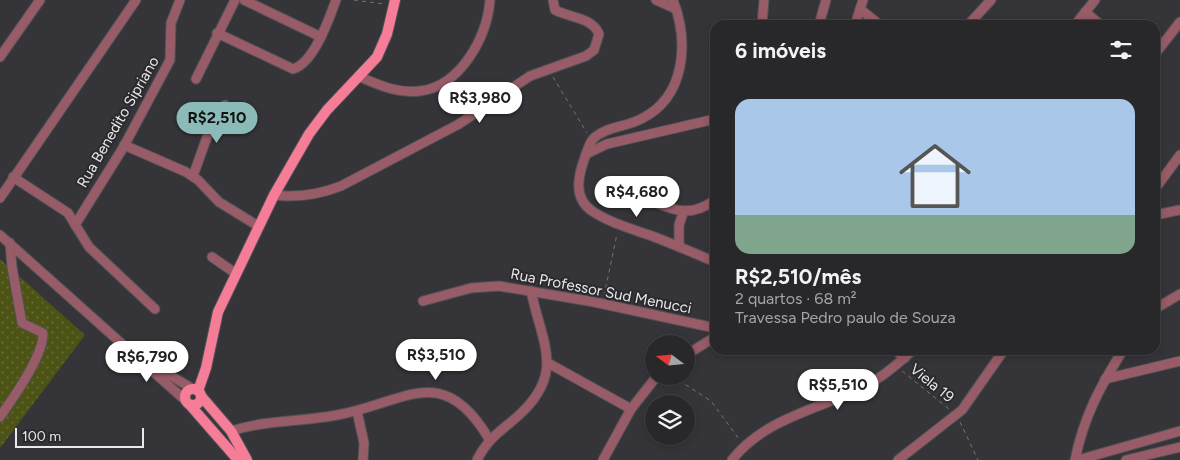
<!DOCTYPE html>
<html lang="pt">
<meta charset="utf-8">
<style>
body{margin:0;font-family:Figtree,sans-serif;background:#343336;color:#f1f3f6;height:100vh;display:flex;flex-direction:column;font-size:19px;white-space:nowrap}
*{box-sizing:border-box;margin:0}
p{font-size:16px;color:#a5a5a8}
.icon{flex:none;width:28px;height:28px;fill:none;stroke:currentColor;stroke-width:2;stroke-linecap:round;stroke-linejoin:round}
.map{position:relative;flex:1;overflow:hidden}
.sheet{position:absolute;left:710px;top:20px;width:450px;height:335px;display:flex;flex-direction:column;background:#28272a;border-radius:15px;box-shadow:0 2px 8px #0003,0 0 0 1px #444447}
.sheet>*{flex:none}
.needle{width:32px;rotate:286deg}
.buttons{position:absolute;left:645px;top:335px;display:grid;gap:10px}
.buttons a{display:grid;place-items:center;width:50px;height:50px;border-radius:50%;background:#28272a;box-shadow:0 2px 8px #0003,0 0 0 1px #444447;font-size:25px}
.scale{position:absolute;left:15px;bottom:12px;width:129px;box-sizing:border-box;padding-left:5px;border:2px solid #e9e8ea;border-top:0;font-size:14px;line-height:18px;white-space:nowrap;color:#e9e8ea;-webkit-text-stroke:4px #2b2a2e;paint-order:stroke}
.price{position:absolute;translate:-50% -42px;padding:0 11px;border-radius:18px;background:#fff;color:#222;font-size:16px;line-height:32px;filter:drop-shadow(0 1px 2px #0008)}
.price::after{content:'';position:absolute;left:50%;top:30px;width:15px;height:11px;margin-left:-8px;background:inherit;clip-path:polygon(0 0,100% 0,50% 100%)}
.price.current{background:#8bbbb9;color:#111}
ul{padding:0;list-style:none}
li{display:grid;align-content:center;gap:10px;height:265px;padding:0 25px}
li span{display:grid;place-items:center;height:155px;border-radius:15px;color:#555}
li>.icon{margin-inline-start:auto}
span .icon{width:90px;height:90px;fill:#fffc;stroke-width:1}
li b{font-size:21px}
h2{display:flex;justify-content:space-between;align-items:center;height:60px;padding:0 25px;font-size:21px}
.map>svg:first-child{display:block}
</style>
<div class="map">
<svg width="1180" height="460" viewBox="0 0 1180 460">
<defs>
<pattern id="park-dots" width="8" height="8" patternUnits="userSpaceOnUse" patternTransform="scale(1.25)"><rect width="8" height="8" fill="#4d5314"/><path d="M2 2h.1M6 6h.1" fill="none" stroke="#676c36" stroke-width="1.8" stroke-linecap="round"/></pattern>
</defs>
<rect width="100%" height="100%" fill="#353438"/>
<polygon fill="url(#park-dots)" points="0,259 85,335 0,448"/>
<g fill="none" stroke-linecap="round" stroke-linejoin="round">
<g stroke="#525154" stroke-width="11">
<g id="minor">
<polyline points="244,0 321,37"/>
<polyline points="656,0 676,9"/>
<path d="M 673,0 C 689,42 686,97 641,119 C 626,127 609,126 595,137 C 589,142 588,150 585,157 C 578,176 573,198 592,211 C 610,223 632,229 652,236 C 673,244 694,253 715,262"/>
<polyline points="860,9 880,25"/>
<polyline points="1085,12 1101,25"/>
<polyline points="762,25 764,0"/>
<polyline points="819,25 826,0"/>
<polyline points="855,25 863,0"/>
<polyline points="968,25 991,0"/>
<polyline points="1075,25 1095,0"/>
<path d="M 217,33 L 293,69 C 314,63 329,19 336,0"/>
<polyline points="1155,54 1180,22"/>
<polyline points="0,57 40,0"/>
<path d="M 360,77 C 379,85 398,94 420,91 C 461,86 487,37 490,0"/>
<polyline points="196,79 235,0"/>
<polyline points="124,145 186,172 198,180 219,202 258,226"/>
<polyline points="586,154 607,144 715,119"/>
<polyline points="193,176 207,137 225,105"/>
<polyline points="13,177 68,213 89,247 155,309"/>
<polyline points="1155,189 1180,155"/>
<path d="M 274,195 C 298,198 318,195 341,186 L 459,124 L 530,76 L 586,56 L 594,50 L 599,34 C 592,17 570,18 555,10 L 553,0"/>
<path d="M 639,196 C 669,207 686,221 715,200"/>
<polyline points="0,198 136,0"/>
<polyline points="1155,215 1180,210"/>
<polyline points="75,225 123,148 170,60 171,23 180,0"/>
<polyline points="0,235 186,401"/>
<polyline points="679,246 679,225 683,213"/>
<polyline points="212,257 235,273"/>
<polyline points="423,301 471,288 499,286 594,302 715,328"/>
<polyline points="1155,309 1180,294"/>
<polyline points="895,350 905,358"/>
<polyline points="686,355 715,337"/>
<polyline points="144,360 193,389"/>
<polyline points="548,363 631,409"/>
<polyline points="1105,379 1180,361"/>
<polyline points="357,411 364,443 363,460"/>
<path d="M 0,417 C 13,398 44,355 43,333 L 22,323 L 12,267 L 10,243"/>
<path d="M 231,431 C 265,420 301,422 337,415 C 403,404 442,359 489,439"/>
<path d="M 477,460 C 488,438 500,432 518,416 C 566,373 542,344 531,291"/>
<polyline points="603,460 631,409 657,376"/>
<path d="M 732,460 C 767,415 828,408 874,381 C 889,372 901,361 913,350"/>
<polyline points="898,460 962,410 1004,350"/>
<path d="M 1075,460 C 1084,416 1100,387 1123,350"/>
<polyline points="1078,460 1180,431"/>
<polyline points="1126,460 1180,447"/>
</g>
</g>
<g stroke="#525154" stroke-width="12">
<g id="major">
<circle cx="193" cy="397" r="8"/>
<polyline points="198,391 206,368 218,312 274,195 309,134 327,110 377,57 387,34 395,0"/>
<polyline points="201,396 231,431 247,460"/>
<polyline points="190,405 238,460"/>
</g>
</g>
<g stroke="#747376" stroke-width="1" stroke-dasharray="4 4" stroke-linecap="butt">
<polyline points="354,0 384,4"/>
<polyline points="553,77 587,133"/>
<polyline points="604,296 617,234"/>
<polyline points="902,371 949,409"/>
<polyline points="672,376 711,401 739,439"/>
<polyline points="960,422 978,460"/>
</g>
<use href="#minor" stroke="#975c67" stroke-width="9"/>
<use href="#major" stroke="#f67d97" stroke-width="10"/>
</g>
<g text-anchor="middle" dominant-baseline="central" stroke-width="4" stroke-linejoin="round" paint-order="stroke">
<g font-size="15" fill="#e9e8ea" stroke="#2b2a2e">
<text transform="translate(118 122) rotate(-60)">Rua Benedito Sipriano</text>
<text transform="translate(601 291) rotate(11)">Rua Professor Sud Menucci</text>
<text transform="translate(932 383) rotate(39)">Viela 19</text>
</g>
</g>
</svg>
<div class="buttons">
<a><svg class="needle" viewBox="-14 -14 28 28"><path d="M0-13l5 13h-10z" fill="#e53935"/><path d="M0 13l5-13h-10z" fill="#a5a5a8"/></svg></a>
<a><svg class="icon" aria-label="layers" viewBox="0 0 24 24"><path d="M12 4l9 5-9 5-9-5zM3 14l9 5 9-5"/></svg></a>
</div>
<div class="scale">100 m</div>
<b class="price" style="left:480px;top:124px">R$3,980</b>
<b class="price current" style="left:217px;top:144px">R$2,510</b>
<b class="price" style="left:637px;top:218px">R$4,680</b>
<b class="price" style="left:436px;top:381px">R$3,510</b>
<b class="price" style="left:147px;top:383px">R$6,790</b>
<b class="price" style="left:838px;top:411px">R$5,510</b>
<section class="sheet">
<h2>6 imóveis<svg class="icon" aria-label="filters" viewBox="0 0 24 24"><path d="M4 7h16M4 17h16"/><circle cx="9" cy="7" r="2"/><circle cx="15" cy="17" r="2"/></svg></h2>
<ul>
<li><span style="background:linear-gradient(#a9c7e8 75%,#7fa58c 0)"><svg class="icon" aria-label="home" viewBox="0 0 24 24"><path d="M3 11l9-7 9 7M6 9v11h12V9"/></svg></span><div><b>R$2,510/mês</b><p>2 quartos · 68 m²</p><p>Travessa Pedro paulo de Souza</p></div></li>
</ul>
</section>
</div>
